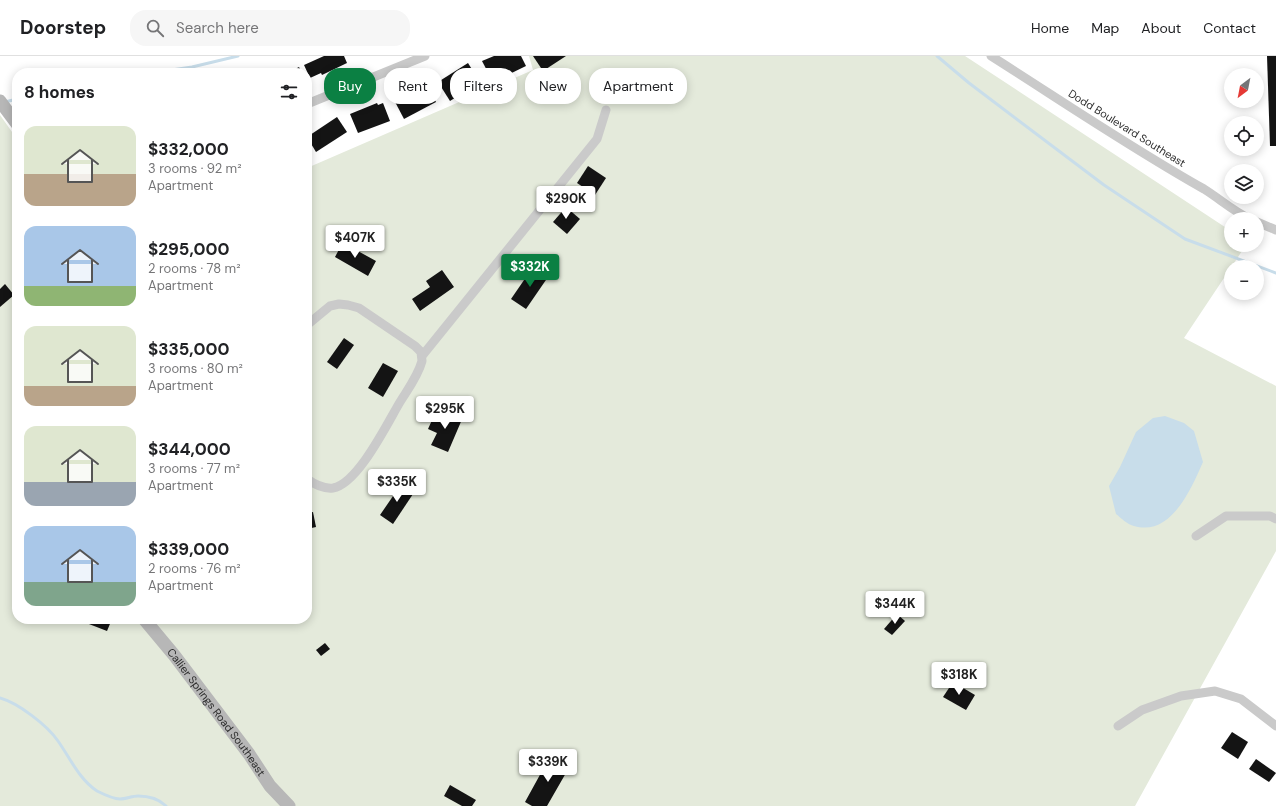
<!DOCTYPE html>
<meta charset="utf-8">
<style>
body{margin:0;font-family:"DM Sans",sans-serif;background:#f6f6f6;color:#202124;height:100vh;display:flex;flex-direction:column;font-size:15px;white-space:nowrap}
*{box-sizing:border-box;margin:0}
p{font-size:13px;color:#757577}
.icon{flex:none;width:22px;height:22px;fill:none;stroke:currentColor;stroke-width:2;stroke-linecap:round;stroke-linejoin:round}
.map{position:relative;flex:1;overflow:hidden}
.drawer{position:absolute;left:12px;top:12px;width:300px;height:556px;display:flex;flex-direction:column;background:#fff;border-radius:16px;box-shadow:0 2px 10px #0003}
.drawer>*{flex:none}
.top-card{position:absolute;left:324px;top:12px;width:380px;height:36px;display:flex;gap:8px}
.needle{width:26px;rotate:212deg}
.controls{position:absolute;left:1224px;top:12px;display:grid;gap:8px}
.controls a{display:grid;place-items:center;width:40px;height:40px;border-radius:50%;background:#fff;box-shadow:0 2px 10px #0003;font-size:20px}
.price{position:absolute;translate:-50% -34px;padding:0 9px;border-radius:4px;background:#fff;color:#222;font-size:13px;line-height:26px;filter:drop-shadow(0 1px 2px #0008)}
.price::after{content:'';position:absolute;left:50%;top:24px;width:12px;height:9px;margin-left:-6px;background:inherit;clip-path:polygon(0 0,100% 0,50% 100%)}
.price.on{background:#0b8043;color:#fff}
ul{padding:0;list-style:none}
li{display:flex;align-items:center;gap:12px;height:100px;padding:0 12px}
li span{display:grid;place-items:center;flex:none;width:112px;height:80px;border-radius:12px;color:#555}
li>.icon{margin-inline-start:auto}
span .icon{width:48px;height:48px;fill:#fffc;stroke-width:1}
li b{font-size:17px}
h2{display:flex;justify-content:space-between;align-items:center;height:48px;padding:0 12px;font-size:17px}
.tag{padding:0 14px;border-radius:16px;background:#fff;box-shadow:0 2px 10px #0003;font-size:14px;line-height:36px}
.tag.on{background:#0b8043;color:#fff}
header{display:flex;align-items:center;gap:24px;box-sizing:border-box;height:56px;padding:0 20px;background:#fff;border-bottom:1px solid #e0e0e0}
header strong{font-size:19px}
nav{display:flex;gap:22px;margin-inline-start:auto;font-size:14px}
.search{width:280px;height:36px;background:#f6f6f6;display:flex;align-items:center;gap:10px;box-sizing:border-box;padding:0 14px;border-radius:16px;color:#757577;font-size:15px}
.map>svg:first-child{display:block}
</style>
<header>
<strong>Doorstep</strong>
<div class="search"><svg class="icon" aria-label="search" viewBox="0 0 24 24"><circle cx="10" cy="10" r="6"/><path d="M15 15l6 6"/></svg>Search here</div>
<nav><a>Home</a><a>Map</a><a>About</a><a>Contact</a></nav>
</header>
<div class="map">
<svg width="1276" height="750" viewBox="0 0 1276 750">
<rect width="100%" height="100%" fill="#fff"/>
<polygon fill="#e4eadb" points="529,0 965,0 1231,175 1231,189 1246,189 1184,282 1276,330 1276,495 1135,750 0,750 0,59 17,83 17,563 307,563 307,112 533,14"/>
<path fill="#c8ddea" d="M 1165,360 L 1184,367 L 1194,375 L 1203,406 C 1191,433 1171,481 1134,470 C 1128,469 1121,462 1116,458 L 1109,430 L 1120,411 L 1136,376 L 1153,362 Z"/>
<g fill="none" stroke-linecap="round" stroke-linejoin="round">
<g stroke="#c8ddea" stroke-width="3">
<polyline points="937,0 969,27 1104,129 1185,183 1276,217"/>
<polyline points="151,17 192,11 238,0"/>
<polyline points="5,46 17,43"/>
<path d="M 0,642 C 18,647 47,669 58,685 C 70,702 79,723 97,735 C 103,738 114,743 120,743 C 126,743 132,740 138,740 C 148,740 159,743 166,750"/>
</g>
</g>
<g fill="#141414">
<polygon points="324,0 344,0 347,7 322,19 321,17 310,22 304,9"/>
<polygon points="494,0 521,0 526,10 493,26 482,5"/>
<polygon points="533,0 566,0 543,15"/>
<polygon points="1267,0 1276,0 1276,90 1270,90"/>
<polygon points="468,7 480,26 450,45 438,26"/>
<polygon points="299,11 302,17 287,17"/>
<polygon points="425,25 436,46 404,63 393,42"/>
<polygon points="377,47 378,49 383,47 390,65 358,77 350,58"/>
<polygon points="337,61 347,76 316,96 307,81"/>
<polygon points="588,110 606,122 595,139 577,127"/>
<polygon points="566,151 580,163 567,178 553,166"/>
<polygon points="344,184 352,188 349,193 354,196 356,194 376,205 368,220 335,201"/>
<polygon points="533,211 548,221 526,253 511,243"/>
<polygon points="442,214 454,231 420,255 412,243 430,231 426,225"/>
<polygon points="5,228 14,239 0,251 0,233"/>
<polygon points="344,282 354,289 337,313 327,306"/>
<polygon points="383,307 398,315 383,341 368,332"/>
<polygon points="447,354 463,361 448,396 431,389 437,377 428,373 433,362 442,366"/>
<polygon points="402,427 415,435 393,468 380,459"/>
<polygon points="313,456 316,471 307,473 307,457"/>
<polygon points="897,558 905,565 892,579 884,573"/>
<polygon points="76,563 112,563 107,575"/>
<polygon points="325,587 330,593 321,600 316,594"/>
<polygon points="953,626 975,639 966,654 943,641"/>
<polygon points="1232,676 1248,686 1238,703 1221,692"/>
<polygon points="569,701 574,703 547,750 532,750 525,746 547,706 551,708 554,704 564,710"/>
<polygon points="1256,703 1276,717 1269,726 1249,713"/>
<polygon points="450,729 476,744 472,750 462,750 444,740"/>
</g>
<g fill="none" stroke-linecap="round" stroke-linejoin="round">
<g stroke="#cacaca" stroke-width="9">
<path d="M 991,0 C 1062,45 1131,92 1204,133 C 1220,143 1233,155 1250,163"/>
<polyline points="307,48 425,0"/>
<polyline points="1257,166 1276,174"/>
<path d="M 307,269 L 330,250 L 339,248 L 348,249 L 359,252 L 415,290 L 421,296 L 422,305 C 418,320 408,333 400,346 C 388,366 358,428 333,432 C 324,433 314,428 307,423"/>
<polyline points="422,300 597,83 606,54"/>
<polyline points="1196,480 1226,460 1270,460 1276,463"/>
<polyline points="1118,670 1142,654 1181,640 1215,635 1241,643 1276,670"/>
</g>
<g stroke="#b7b7b7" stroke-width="13">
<polyline points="0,45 17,68"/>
<path id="s1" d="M 144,563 L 174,599 L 249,698 L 270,730 L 289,750"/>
</g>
</g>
<g text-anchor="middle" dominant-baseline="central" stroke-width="4" stroke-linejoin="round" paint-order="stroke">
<g font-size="11" fill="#2d2d2d" stroke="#fff">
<text transform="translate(1127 72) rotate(32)">Dodd Boulevard Southeast</text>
<text stroke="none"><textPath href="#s1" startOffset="118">Callier Springs Road Southeast</textPath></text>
</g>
</g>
</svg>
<div class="controls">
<a><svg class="needle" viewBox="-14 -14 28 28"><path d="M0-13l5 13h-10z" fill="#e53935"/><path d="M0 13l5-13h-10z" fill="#757577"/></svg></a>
<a><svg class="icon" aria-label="locate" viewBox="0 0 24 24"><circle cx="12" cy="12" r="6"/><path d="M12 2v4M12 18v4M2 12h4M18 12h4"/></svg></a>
<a><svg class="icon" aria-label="layers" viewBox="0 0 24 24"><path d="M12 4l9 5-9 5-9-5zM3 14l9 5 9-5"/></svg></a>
<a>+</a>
<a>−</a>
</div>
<b class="price" style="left:566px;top:164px">$290K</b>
<b class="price" style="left:355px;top:203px">$407K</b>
<b class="price on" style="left:530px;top:232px">$332K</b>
<b class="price" style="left:445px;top:374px">$295K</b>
<b class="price" style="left:397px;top:447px">$335K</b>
<b class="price" style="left:895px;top:569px">$344K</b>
<b class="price" style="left:959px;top:640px">$318K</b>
<b class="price" style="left:548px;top:727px">$339K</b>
<div class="top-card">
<a class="tag on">Buy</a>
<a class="tag">Rent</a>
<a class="tag">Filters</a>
<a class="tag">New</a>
<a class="tag">Apartment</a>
</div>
<section class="drawer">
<h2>8 homes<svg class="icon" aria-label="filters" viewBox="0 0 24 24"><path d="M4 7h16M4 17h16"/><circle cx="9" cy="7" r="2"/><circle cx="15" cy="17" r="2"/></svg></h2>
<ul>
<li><span style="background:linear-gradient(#dfe7d0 60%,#b9a48a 0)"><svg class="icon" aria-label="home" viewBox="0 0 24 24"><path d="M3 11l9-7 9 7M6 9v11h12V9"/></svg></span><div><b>$332,000</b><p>3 rooms · 92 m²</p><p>Apartment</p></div></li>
<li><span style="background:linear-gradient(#a9c7e8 75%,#8fb573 0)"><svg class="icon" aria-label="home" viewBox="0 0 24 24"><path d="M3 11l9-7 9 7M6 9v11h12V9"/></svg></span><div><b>$295,000</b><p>2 rooms · 78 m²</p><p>Apartment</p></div></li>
<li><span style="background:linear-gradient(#dfe7d0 75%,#b9a48a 0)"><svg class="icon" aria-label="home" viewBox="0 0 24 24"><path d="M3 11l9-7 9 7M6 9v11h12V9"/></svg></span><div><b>$335,000</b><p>3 rooms · 80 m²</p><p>Apartment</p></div></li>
<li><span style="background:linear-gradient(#dfe7d0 70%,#9aa5b1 0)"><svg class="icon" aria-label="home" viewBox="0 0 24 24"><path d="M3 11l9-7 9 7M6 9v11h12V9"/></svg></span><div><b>$344,000</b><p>3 rooms · 77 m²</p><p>Apartment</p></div></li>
<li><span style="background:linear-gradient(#a9c7e8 70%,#7fa58c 0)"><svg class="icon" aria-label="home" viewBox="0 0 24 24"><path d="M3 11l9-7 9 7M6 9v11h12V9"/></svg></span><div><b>$339,000</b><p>2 rooms · 76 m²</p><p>Apartment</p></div></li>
</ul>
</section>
</div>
